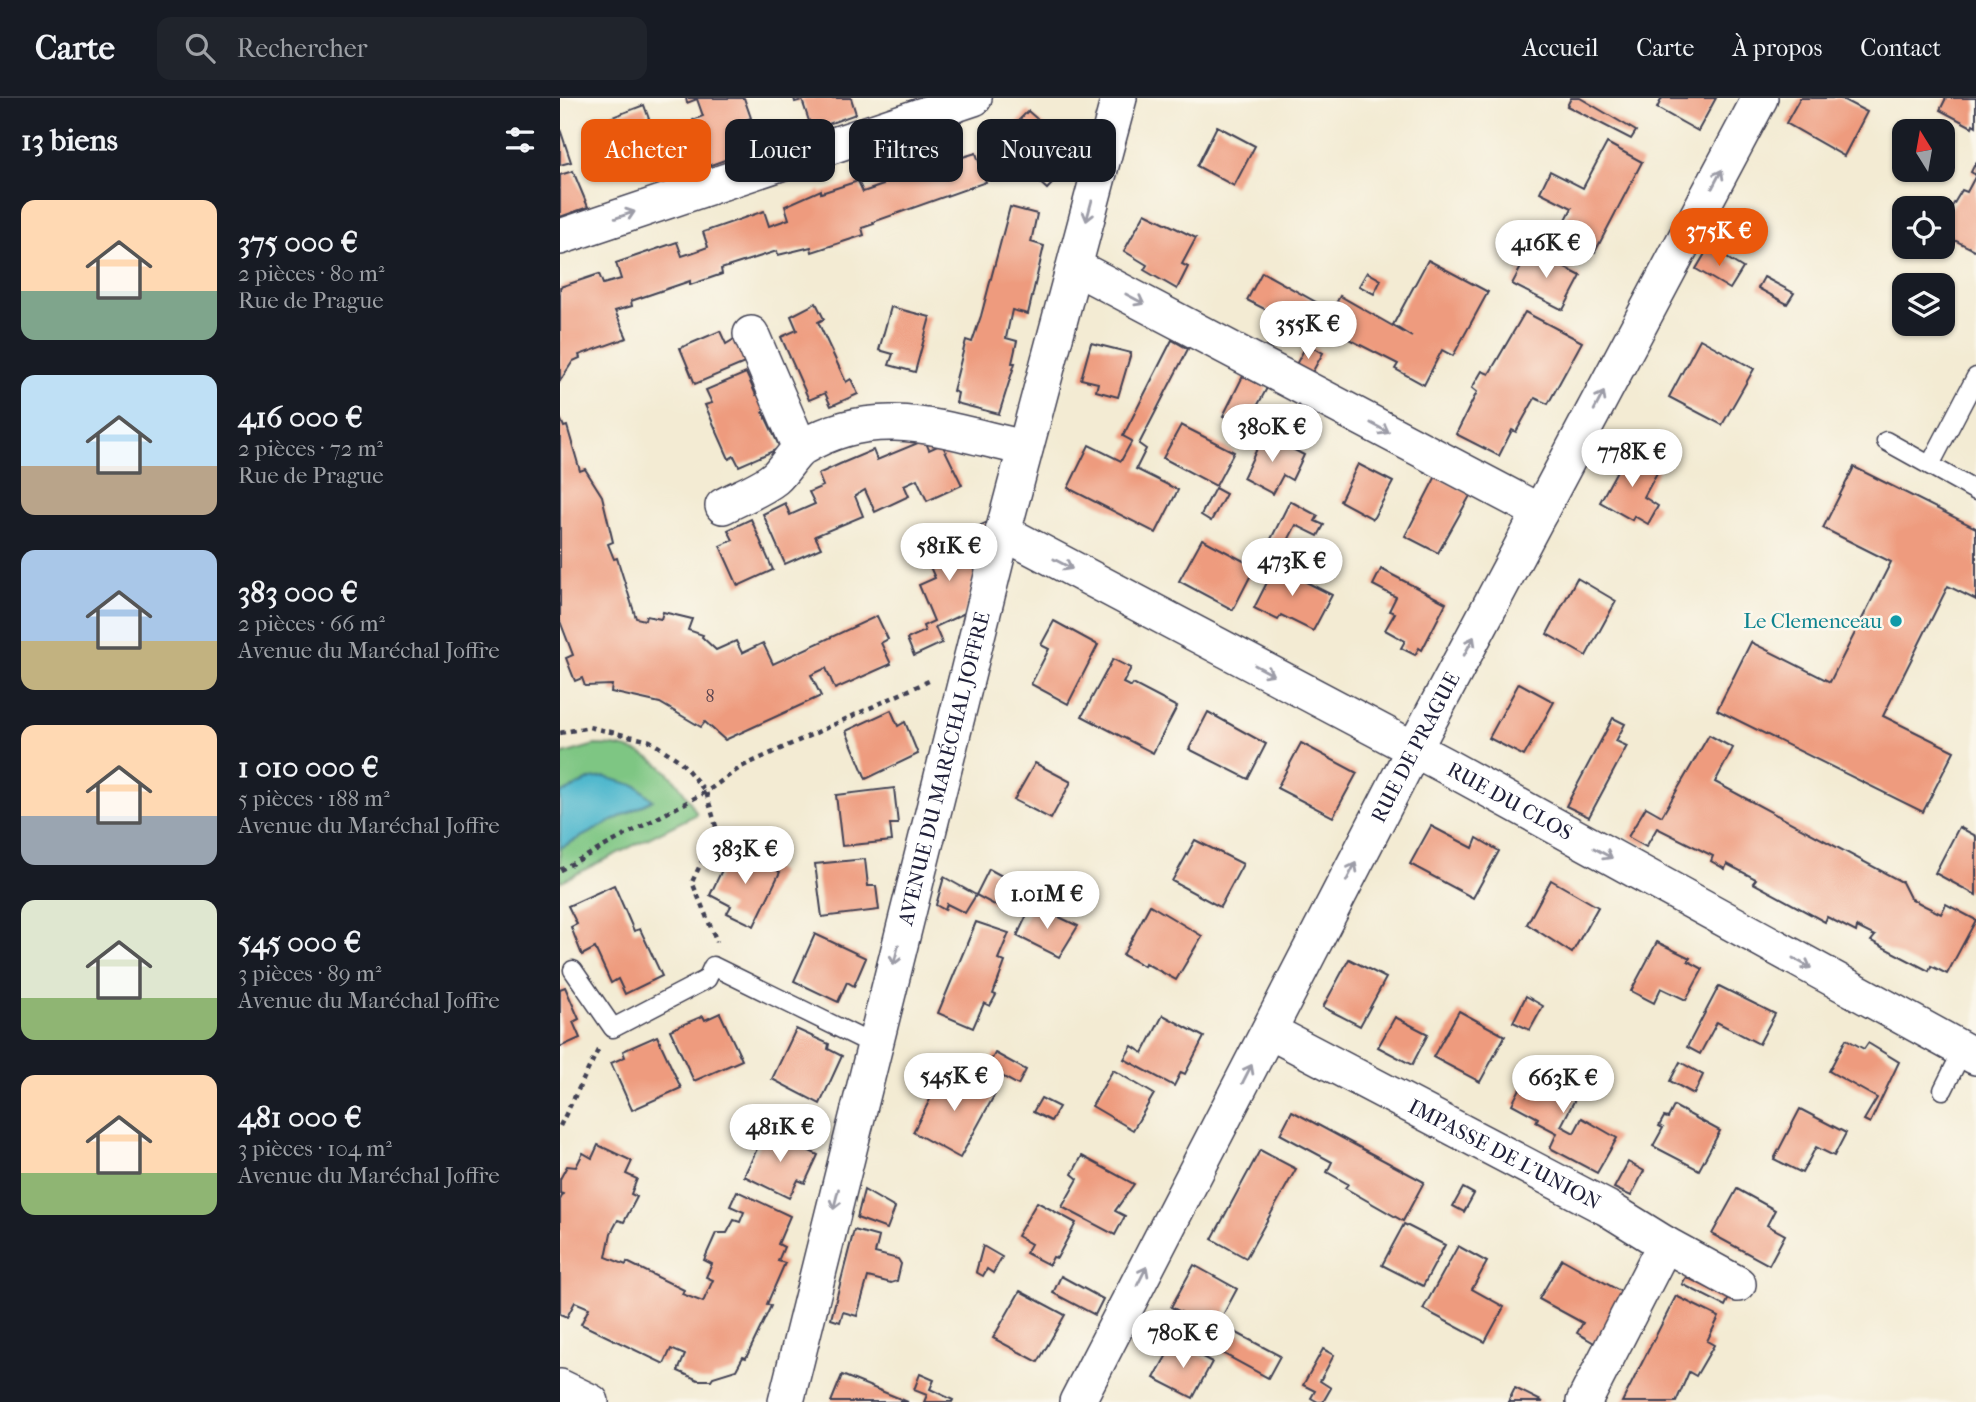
<!DOCTYPE html>
<html lang="fr">
<meta charset="utf-8">
<style>
body{margin:0;font-family:"IM FELL French Canon",serif;background:#20242c;color:#f1f3f6;height:100vh;display:flex;flex-direction:column;font-size:26px;white-space:nowrap}
*{box-sizing:border-box;margin:0}
p{font-size:23px;color:#9ea1a6}
.icon{flex:none;width:38px;height:38px;fill:none;stroke:currentColor;stroke-width:2;stroke-linecap:round;stroke-linejoin:round}
.map{position:relative;flex:1;overflow:hidden}
.side{display:flex;flex-direction:column;background:#171b24;width:560px}
.side>*{flex:none}
.top-card{position:absolute;left:21px;top:21px;width:665px;height:63px;display:flex;gap:14px}
.needle{width:46px;rotate:349deg}
.controls{position:absolute;left:1332px;top:21px;display:grid;gap:14px}
.controls a{display:grid;place-items:center;width:63px;height:63px;border-radius:14px;background:#171b24;box-shadow:0 2px 5px #0004;font-size:35px}
.price{position:absolute;translate:-50% -60px;padding:0 16px;border-radius:24px;background:#fff;color:#222;font-size:23px;line-height:46px;filter:drop-shadow(0 2px 4px #0008)}
.price::after{content:'';position:absolute;left:50%;top:42px;width:21px;height:16px;margin-left:-10px;background:inherit;clip-path:polygon(0 0,100% 0,50% 100%)}
.price.current{background:#ea580c;color:#fff}
ul{padding:0;list-style:none}
li{display:flex;align-items:center;gap:21px;height:175px;padding:0 21px}
li span{display:grid;place-items:center;flex:none;width:196px;height:140px;border-radius:14px;color:#555}
li>.icon{margin-inline-start:auto}
span .icon{width:84px;height:84px;fill:#fffc;stroke-width:1}
li b{font-size:30px}
h2{display:flex;justify-content:space-between;align-items:center;height:84px;padding:0 21px;font-size:30px}
.chip{padding:0 24px;border-radius:14px;background:#171b24;box-shadow:0 2px 5px #0004;font-size:24px;line-height:63px}
.chip.current{background:#ea580c;color:#fff}
header{display:flex;align-items:center;gap:42px;box-sizing:border-box;height:98px;padding:0 35px;background:#171b24;border-bottom:2px solid #363941}
header strong{font-size:33px}
nav{display:flex;gap:38px;margin-inline-start:auto;font-size:24px}
.search{width:490px;height:63px;background:#20242c;display:flex;align-items:center;gap:18px;box-sizing:border-box;padding:0 24px;border-radius:14px;color:#9ea1a6;font-size:26px}
main{display:flex;flex:1;min-height:0}
.map>svg:first-child{display:block}
</style>
<header>
<strong>Carte</strong>
<div class="search"><svg class="icon" aria-label="search" viewBox="0 0 24 24"><circle cx="10" cy="10" r="6"/><path d="M15 15l6 6"/></svg>Rechercher</div>
<nav><a>Accueil</a><a>Carte</a><a>À propos</a><a>Contact</a></nav>
</header>
<main>
<section class="side">
<h2>13 biens<svg class="icon" aria-label="filters" viewBox="0 0 24 24"><path d="M4 7h16M4 17h16"/><circle cx="9" cy="7" r="2"/><circle cx="15" cy="17" r="2"/></svg></h2>
<ul>
<li><span style="background:linear-gradient(#ffd9b3 65%,#7fa58c 0)"><svg class="icon" aria-label="home" viewBox="0 0 24 24"><path d="M3 11l9-7 9 7M6 9v11h12V9"/></svg></span><div><b>375 000 €</b><p>2 pièces · 80 m²</p><p>Rue de Prague</p></div></li>
<li><span style="background:linear-gradient(#bfe0f5 65%,#b9a48a 0)"><svg class="icon" aria-label="home" viewBox="0 0 24 24"><path d="M3 11l9-7 9 7M6 9v11h12V9"/></svg></span><div><b>416 000 €</b><p>2 pièces · 72 m²</p><p>Rue de Prague</p></div></li>
<li><span style="background:linear-gradient(#a9c7e8 65%,#c2b280 0)"><svg class="icon" aria-label="home" viewBox="0 0 24 24"><path d="M3 11l9-7 9 7M6 9v11h12V9"/></svg></span><div><b>383 000 €</b><p>2 pièces · 66 m²</p><p>Avenue du Maréchal Joffre</p></div></li>
<li><span style="background:linear-gradient(#ffd9b3 65%,#9aa5b1 0)"><svg class="icon" aria-label="home" viewBox="0 0 24 24"><path d="M3 11l9-7 9 7M6 9v11h12V9"/></svg></span><div><b>1 010 000 €</b><p>5 pièces · 188 m²</p><p>Avenue du Maréchal Joffre</p></div></li>
<li><span style="background:linear-gradient(#dfe7d0 70%,#8fb573 0)"><svg class="icon" aria-label="home" viewBox="0 0 24 24"><path d="M3 11l9-7 9 7M6 9v11h12V9"/></svg></span><div><b>545 000 €</b><p>3 pièces · 89 m²</p><p>Avenue du Maréchal Joffre</p></div></li>
<li><span style="background:linear-gradient(#ffd9b3 70%,#8fb573 0)"><svg class="icon" aria-label="home" viewBox="0 0 24 24"><path d="M3 11l9-7 9 7M6 9v11h12V9"/></svg></span><div><b>481 000 €</b><p>3 pièces · 104 m²</p><p>Avenue du Maréchal Joffre</p></div></li>
</ul>
</section>
<div class="map">
<svg width="1416" height="1304" viewBox="0 0 1416 1304">
<rect width="100%" height="100%" fill="#fbf7ec"/>
<filter id="ink" filterUnits="userSpaceOnUse"><feTurbulence type="fractalNoise" baseFrequency=".0143" numOctaves="2"/><feDisplacementMap in="SourceGraphic" scale="14" xChannelSelector="R" yChannelSelector="G"/><feConvolveMatrix kernelMatrix="1 2 1 2 8 2 1 2 1" color-interpolation-filters="sRGB"/></filter>
<filter id="wash" filterUnits="userSpaceOnUse"><feTurbulence type="fractalNoise" baseFrequency=".00686" numOctaves="4" result="noise"/><feDisplacementMap in="SourceGraphic" scale="28" xChannelSelector="R" yChannelSelector="G"/><feGaussianBlur stdDeviation="1.57" result="paint"/><feColorMatrix in="noise" values="0 0 0 0 0 0 0 0 0 0 0 0 0 0 0 0 0 1.4 0 .05"/><feComposite in="paint" operator="in"/></filter>
<g filter="url(#wash)">
<rect width="100%" height="100%" fill="#f3ebd3"/>
<path fill="#7ec683" stroke="#50745f" stroke-width="2" d="M 35,647 C 88,647 113,671 137,716 L 0,784 L 0,657 Z"/>
<polygon fill="#4fb8cd" stroke="#386d84" stroke-width="2" points="45,679 77,688 93,702 0,750 0,696 31,681"/>
<g id="blocks">
<g fill="#ee9b7e">
<polygon points="126,0 184,0 191,20 183,23 193,52 148,68 133,22 143,18 137,1 127,5"/>
<polygon points="234,0 291,0 296,16 252,32 242,2 235,4"/>
<polygon points="1011,0 1020,0 1076,33 1071,41 1007,8"/>
<polygon points="1102,0 1156,0 1138,33 1097,10"/>
<polygon points="1240,0 1280,0 1307,14 1284,58 1226,25"/>
<polygon points="1386,0 1416,0 1416,28 1413,26 1412,29 1380,12"/>
<polygon points="84,7 99,49 78,56 82,68 65,74 47,21"/>
<polygon points="468,13 519,58 487,91 436,45"/>
<polygon points="657,28 695,48 674,88 637,68"/>
<polygon points="0,31 11,64 0,67"/>
<polygon points="1047,45 1082,64 1035,154 999,135 1012,110 980,94 990,73 1023,90"/>
<polygon points="382,52 386,64 416,55 426,84 313,124 314,126 302,130 304,137 252,154 251,149 218,157 217,153 161,171 162,176 130,187 130,183 71,203 72,208 55,213 67,240 19,257 20,260 13,263 0,283 0,189 39,176 43,186 61,181 56,165 117,144 122,158 134,154 148,149 143,134 204,113 209,128 229,121 225,108 261,92 261,95 298,83 303,94 323,87 319,73"/>
<polygon points="1416,64 1416,153 1382,136 1382,112 1384,109 1390,112 1402,92 1407,94 1416,77 1411,74"/>
<polygon points="13,73 28,109 0,119 0,77"/>
<polygon points="450,109 477,116 471,144 484,148 468,216 452,212 446,240 457,243 452,265 455,265 439,316 396,305 398,295 393,293 406,242 412,244 421,218"/>
<polygon points="585,115 636,140 622,166 628,169 617,191 584,172 587,167 564,153"/>
<polygon points="1149,149 1183,170 1170,191 1136,171"/>
<polygon points="970,152 1021,178 1003,212 952,186"/>
<polygon points="868,162 928,194 893,258 882,252 864,287 835,271 838,266 783,238 779,244 772,239 769,244 687,202 702,174 772,213 780,198 852,239 833,227"/>
<polygon points="807,174 821,182 814,196 799,188"/>
<polygon points="1204,179 1234,195 1227,206 1198,190"/>
<polygon points="256,205 264,221 258,224 286,284 291,281 298,296 271,308 265,295 249,302 221,239 237,232 231,218"/>
<polygon points="331,209 370,219 355,274 329,267 333,256 319,252"/>
<polygon points="965,214 1022,244 988,306 975,300 956,334 952,332 939,358 896,336 917,294 912,290 922,273 929,276"/>
<polygon points="160,233 166,246 176,240 187,264 135,286 120,250"/>
<polygon points="1140,241 1194,271 1162,327 1109,299"/>
<polygon points="612,242 628,251 579,346 586,351 576,371 618,392 596,435 508,390 529,347 561,363 572,343 563,338"/>
<polygon points="531,245 571,255 558,299 536,293 538,285 521,281"/>
<polygon points="747,246 763,255 749,280 733,272"/>
<polygon points="186,275 196,297 201,295 208,312 203,314 220,350 179,368 174,358 169,361 145,307 152,305 146,292"/>
<polygon points="683,278 707,290 686,329 663,318"/>
<polygon points="0,320 4,329 7,328 20,373 25,371 42,398 53,444 48,446 54,461 57,460 76,520 85,522 86,518 101,521 103,514 132,521 128,532 143,537 142,539 156,552 176,543 182,555 203,545 213,566 317,518 328,541 321,545 331,566 275,591 266,570 251,577 261,598 165,642 145,624 141,629 100,605 51,594 52,587 25,588 22,580 15,583 6,560 13,557 0,523"/>
<polygon points="621,327 674,354 656,388 603,360"/>
<polygon points="704,336 744,357 732,382 723,377 713,396 683,380"/>
<polygon points="365,342 369,352 382,346 402,387 367,403 357,381 344,387 349,398 315,414 305,392 295,398 303,418 255,438 261,450 225,466 203,416 225,405 230,417 255,406 249,394 263,388 258,376 280,366 313,352 317,362"/>
<polygon points="1067,354 1099,371 1084,399 1098,408 1088,426 1074,418 1072,422 1040,404"/>
<polygon points="798,366 833,384 813,421 780,403"/>
<polygon points="1294,369 1416,430 1416,502 1388,488 1323,618 1394,653 1363,714 1157,612 1191,544 1270,584 1331,464 1263,430"/>
<polygon points="876,378 911,396 878,455 845,438"/>
<polygon points="655,390 666,396 651,423 641,417"/>
<polygon points="730,403 758,418 755,423 764,427 758,438 736,427 718,462 704,455"/>
<polygon points="191,421 213,472 178,488 160,448 173,442 168,432"/>
<polygon points="428,424 405,515 375,529 382,545 354,558 347,541 365,533 363,528 374,523 359,487 375,480 363,453"/>
<polygon points="642,441 695,469 673,512 619,483"/>
<polygon points="718,463 742,478 740,481 772,497 753,533 721,517 718,522 694,510"/>
<polygon points="821,471 886,505 862,552 859,550 855,557 841,550 845,543 825,532 835,515 829,513 836,499 813,487"/>
<polygon points="1017,480 1056,503 1026,558 987,536"/>
<polygon points="494,523 538,547 508,606 471,586 489,551 481,547"/>
<polygon points="553,561 571,570 563,585 571,589 573,586 617,609 593,655 522,618"/>
<polygon points="959,585 994,604 964,658 929,640"/>
<polygon points="331,612 338,628 345,624 358,656 306,681 286,633"/>
<polygon points="648,614 706,646 688,681 629,651"/>
<polygon points="1053,620 1065,626 1056,643 1067,648 1029,719 1006,708"/>
<polygon points="1149,637 1173,650 1155,684 1342,784 1350,800 1365,808 1381,816 1386,806 1416,822 1387,876 1371,868 1369,873 1311,843 1315,838 1297,829 1296,834 1267,819 1265,824 1193,785 1196,781 1167,766 1165,771 1151,763 1153,758 1097,730 1086,749 1068,739 1086,709 1102,718"/>
<polygon points="741,645 797,675 773,719 717,690"/>
<polygon points="475,665 511,684 491,721 454,702"/>
<polygon points="334,690 338,726 330,726 332,743 282,748 276,697"/>
<polygon points="871,728 913,750 917,740 939,753 913,800 850,766"/>
<polygon points="1399,729 1416,738 1416,797 1375,775"/>
<polygon points="635,742 683,766 660,809 612,783"/>
<polygon points="172,751 220,774 194,828 167,815 171,808 150,797"/>
<polygon points="305,761 308,788 316,788 319,812 262,819 255,766"/>
<polygon points="429,771 457,786 444,812 416,797"/>
<polygon points="384,779 416,797 405,815 387,806 385,812 376,807"/>
<polygon points="991,782 1038,809 1012,855 967,826"/>
<polygon points="54,787 74,833 80,831 102,878 65,896 58,881 51,885 35,850 22,857 11,829 17,826 8,808"/>
<polygon points="472,806 518,828 499,859 457,838"/>
<polygon points="590,807 642,838 616,882 585,865 584,868 563,857"/>
<polygon points="416,824 449,835 438,861 445,864 433,896 436,897 430,908 424,905 413,930 378,915"/>
<polygon points="255,836 306,860 294,888 287,884 278,904 234,883"/>
<polygon points="1097,844 1130,860 1128,863 1143,871 1126,902 1101,890 1094,905 1071,893"/>
<polygon points="789,861 826,880 800,928 763,909"/>
<polygon points="1159,888 1215,916 1199,946 1157,924 1140,956 1127,949"/>
<polygon points="5,889 19,921 13,924 20,940 0,949 0,891"/>
<polygon points="966,898 983,908 970,932 953,924"/>
<polygon points="899,913 945,938 920,984 873,959"/>
<polygon points="160,915 182,962 134,983 110,932 143,918 145,922"/>
<polygon points="603,917 644,939 625,976 621,974 614,988 564,961 572,948 583,955"/>
<polygon points="835,919 868,936 852,967 818,949"/>
<polygon points="236,931 269,946 268,951 282,958 260,1006 212,981"/>
<polygon points="97,938 121,990 72,1012 51,965 65,959 63,953"/>
<polygon points="1286,941 1304,951 1308,945 1339,964 1310,1025 1304,1022 1317,1000 1269,973"/>
<polygon points="435,955 466,972 458,987 427,970"/>
<polygon points="976,960 1023,986 1001,1028 1014,1035 1022,1020 1057,1040 1037,1075 990,1050 997,1035 976,1024 978,1020 952,1006"/>
<polygon points="1120,964 1143,977 1134,996 1110,983"/>
<polygon points="386,971 435,996 400,1060 353,1034"/>
<polygon points="553,972 594,996 573,1032 532,1008"/>
<polygon points="481,1000 499,1009 491,1023 473,1014"/>
<polygon points="1114,1008 1160,1033 1139,1072 1093,1048 1103,1030 1099,1028 1104,1019 1108,1020"/>
<polygon points="1240,1011 1286,1035 1274,1058 1256,1049 1242,1075 1214,1061"/>
<polygon points="732,1013 864,1084 843,1123 785,1090 788,1086 767,1074 772,1064 720,1036"/>
<polygon points="206,1032 258,1057 245,1085 238,1082 229,1100 184,1078"/>
<polygon points="38,1047 72,1063 66,1076 77,1081 71,1096 77,1099 64,1124 58,1122 51,1135 46,1159 66,1167 67,1164 124,1192 122,1196 143,1204 153,1182 146,1179 152,1166 144,1162 156,1135 167,1135 174,1122 180,1124 184,1114 170,1108 177,1093 230,1118 218,1146 224,1149 218,1163 225,1165 207,1206 211,1208 186,1260 183,1259 176,1272 153,1279 151,1282 138,1282 118,1273 125,1257 111,1251 104,1266 21,1226 29,1210 15,1204 7,1219 0,1216 0,1102 3,1096 0,1095 0,1081 7,1068 16,1069 23,1055 32,1060"/>
<polygon points="700,1052 736,1071 686,1160 652,1141"/>
<polygon points="522,1058 574,1086 555,1113 565,1118 555,1137 502,1109 518,1081 512,1076"/>
<polygon points="1068,1064 1084,1073 1071,1098 1054,1090"/>
<polygon points="903,1090 914,1096 904,1114 893,1108"/>
<polygon points="1177,1091 1215,1112 1207,1127 1225,1137 1209,1167 1152,1136"/>
<polygon points="304,1092 335,1110 327,1131 297,1120"/>
<polygon points="477,1104 516,1125 497,1160 493,1159 489,1167 466,1155 471,1146 457,1138"/>
<polygon points="844,1126 885,1147 863,1188 822,1167"/>
<polygon points="294,1132 319,1139 315,1155 338,1161 341,1166 337,1183 331,1185 308,1179 297,1218 283,1214 280,1224 271,1221"/>
<polygon points="423,1148 442,1159 433,1175 427,1171 423,1178 416,1174"/>
<polygon points="898,1148 927,1164 912,1191 944,1209 925,1244 863,1211"/>
<polygon points="1002,1161 1065,1196 1038,1247 1017,1235 1023,1225 979,1201"/>
<polygon points="634,1167 677,1191 655,1232 611,1209"/>
<polygon points="501,1178 543,1201 535,1217 493,1195"/>
<polygon points="1126,1179 1169,1200 1165,1208 1122,1186"/>
<polygon points="460,1193 505,1217 478,1264 433,1240"/>
<polygon points="1116,1198 1159,1219 1147,1243 1154,1247 1136,1278 1129,1274 1116,1304 1062,1304"/>
<polygon points="675,1234 720,1258 708,1280 662,1255"/>
<polygon points="614,1244 652,1264 633,1300 594,1280"/>
<polygon points="763,1251 774,1257 760,1283 771,1290 763,1304 758,1304 751,1300 755,1293 743,1287"/>
<polygon points="360,1276 374,1282 370,1291 393,1302 392,1304 364,1304 367,1297 354,1292"/>
<polygon points="282,1277 348,1304 271,1304"/>
<polygon points="955,1290 983,1304 948,1304"/>
</g>
</g>
</g>
<g filter="url(#ink)">
<use href="#blocks" fill-opacity="0" stroke="#414052" stroke-width="2"/>
<g fill="none" stroke-linecap="round" stroke-linejoin="round">
<g stroke="#414052" stroke-width="21">
<g id="lane">
<polyline points="1326,343 1416,393"/>
<polyline points="1370,367 1416,279"/>
<polyline points="13,872 53,930 147,881 153,868 314,947"/>
<polyline points="1383,992 1403,952"/>
</g>
</g>
<g stroke="#414052" stroke-width="38">
<g id="street">
<polyline points="0,139 414,0"/>
<polyline points="515,169 980,414"/>
<polyline points="191,236 240,350"/>
<path d="M 163,408 C 180,399 200,392 215,380 C 225,371 233,355 243,349 C 318,304 386,333 465,350"/>
<path id="s1" d="M 443,434 L 884,667 L 1416,959"/>
<path id="s2" d="M 709,933 L 1047,1110 L 1105,1146 L 1178,1186"/>
<polyline points="0,1289 31,1304"/>
<path id="s3" d="M 226,1304 L 443,434 L 559,0"/>
<path id="s4" d="M 517,1304 L 854,651 L 1200,0"/>
<polyline points="1024,1304 1105,1146"/>
</g>
</g>
<g stroke="#414052" stroke-width="4.5" stroke-dasharray="5 5" stroke-linecap="butt">
<polyline points="0,635 29,629 90,643 120,663 146,694 157,732 132,784 157,844"/>
<polyline points="0,772 146,694 181,669 371,582"/>
<polyline points="0,1028 39,950"/>
</g>
<use href="#lane" stroke="#fff" stroke-width="18"/>
<use href="#street" stroke="#fff" stroke-width="35"/>
</g>
<defs><path id="oneway-shaft" d="M-6 0H5M1.5-3L5.5 0L1.5 3" fill="none" stroke-width="1.6" stroke-linecap="round" stroke-linejoin="round" transform="scale(1.75)"/></defs>
<g stroke="#9c9ca7">
<use href="#oneway-shaft" transform="translate(1157 81) rotate(-62)"/>
<use href="#oneway-shaft" transform="translate(529 113) rotate(105)"/>
<use href="#oneway-shaft" transform="translate(65 117) rotate(-19)"/>
<use href="#oneway-shaft" transform="translate(575 201) rotate(28)"/>
<use href="#oneway-shaft" transform="translate(1039 303) rotate(-62)"/>
<use href="#oneway-shaft" transform="translate(820 330) rotate(28)"/>
<use href="#oneway-shaft" transform="translate(503 466) rotate(28)"/>
<use href="#oneway-shaft" transform="translate(909 548) rotate(-62)"/>
<use href="#oneway-shaft" transform="translate(704 572) rotate(28)"/>
<use href="#oneway-shaft" transform="translate(1043 755) rotate(29)"/>
<use href="#oneway-shaft" transform="translate(791 774) rotate(-63)"/>
<use href="#oneway-shaft" transform="translate(336 857) rotate(104)"/>
<use href="#oneway-shaft" transform="translate(1242 865) rotate(29)"/>
<use href="#oneway-shaft" transform="translate(687 976) rotate(-63)"/>
<use href="#oneway-shaft" transform="translate(276 1101) rotate(104)"/>
<use href="#oneway-shaft" transform="translate(582 1178) rotate(-63)"/>
</g>
</g>
<circle fill="#0f9aa8" stroke="#fbf7ec" stroke-width="2.5" cx="1336" cy="523" r="7"/>
<g text-anchor="middle" dominant-baseline="central" stroke-width="5" stroke-linejoin="round" paint-order="stroke">
<g font-size="18" fill="#55404c">
<text x="150" y="598">8</text>
</g>
<g font-size="21" fill="#0d838f" stroke="#fbf7ec" text-anchor="end">
<text x="1322" y="523">Le Clemenceau</text>
</g>
<g font-size="21" fill="#22223b" stroke="#fbf7ec">
<text stroke="none"><textPath href="#s4" startOffset="737">RUE DE PRAGUE</textPath></text>
<text stroke="none"><textPath href="#s3" startOffset="653">AVENUE DU MARÉCHAL JOFFRE</textPath></text>
<text stroke="none"><textPath href="#s1" startOffset="574">RUE DU CLOS</textPath></text>
<text stroke="none"><textPath href="#s2" startOffset="266">IMPASSE DE L'UNION</textPath></text>
</g>
</g>
</svg>
<div class="controls">
<a><svg class="needle" viewBox="-14 -14 28 28"><path d="M0-13l5 13h-10z" fill="#e53935"/><path d="M0 13l5-13h-10z" fill="#9ea1a6"/></svg></a>
<a><svg class="icon" aria-label="locate" viewBox="0 0 24 24"><circle cx="12" cy="12" r="6"/><path d="M12 2v4M12 18v4M2 12h4M18 12h4"/></svg></a>
<a><svg class="icon" aria-label="layers" viewBox="0 0 24 24"><path d="M12 4l9 5-9 5-9-5zM3 14l9 5 9-5"/></svg></a>
</div>
<b class="price current" style="left:1159px;top:170px">375K €</b>
<b class="price" style="left:986px;top:182px">416K €</b>
<b class="price" style="left:748px;top:263px">355K €</b>
<b class="price" style="left:712px;top:366px">380K €</b>
<b class="price" style="left:1072px;top:391px">778K €</b>
<b class="price" style="left:389px;top:485px">581K €</b>
<b class="price" style="left:732px;top:500px">473K €</b>
<b class="price" style="left:185px;top:788px">383K €</b>
<b class="price" style="left:487px;top:833px">1.01M €</b>
<b class="price" style="left:394px;top:1015px">545K €</b>
<b class="price" style="left:1003px;top:1017px">663K €</b>
<b class="price" style="left:220px;top:1066px">481K €</b>
<b class="price" style="left:623px;top:1272px">780K €</b>
<div class="top-card">
<a class="chip current">Acheter</a>
<a class="chip">Louer</a>
<a class="chip">Filtres</a>
<a class="chip">Nouveau</a>
</div>
</div>
</main>
